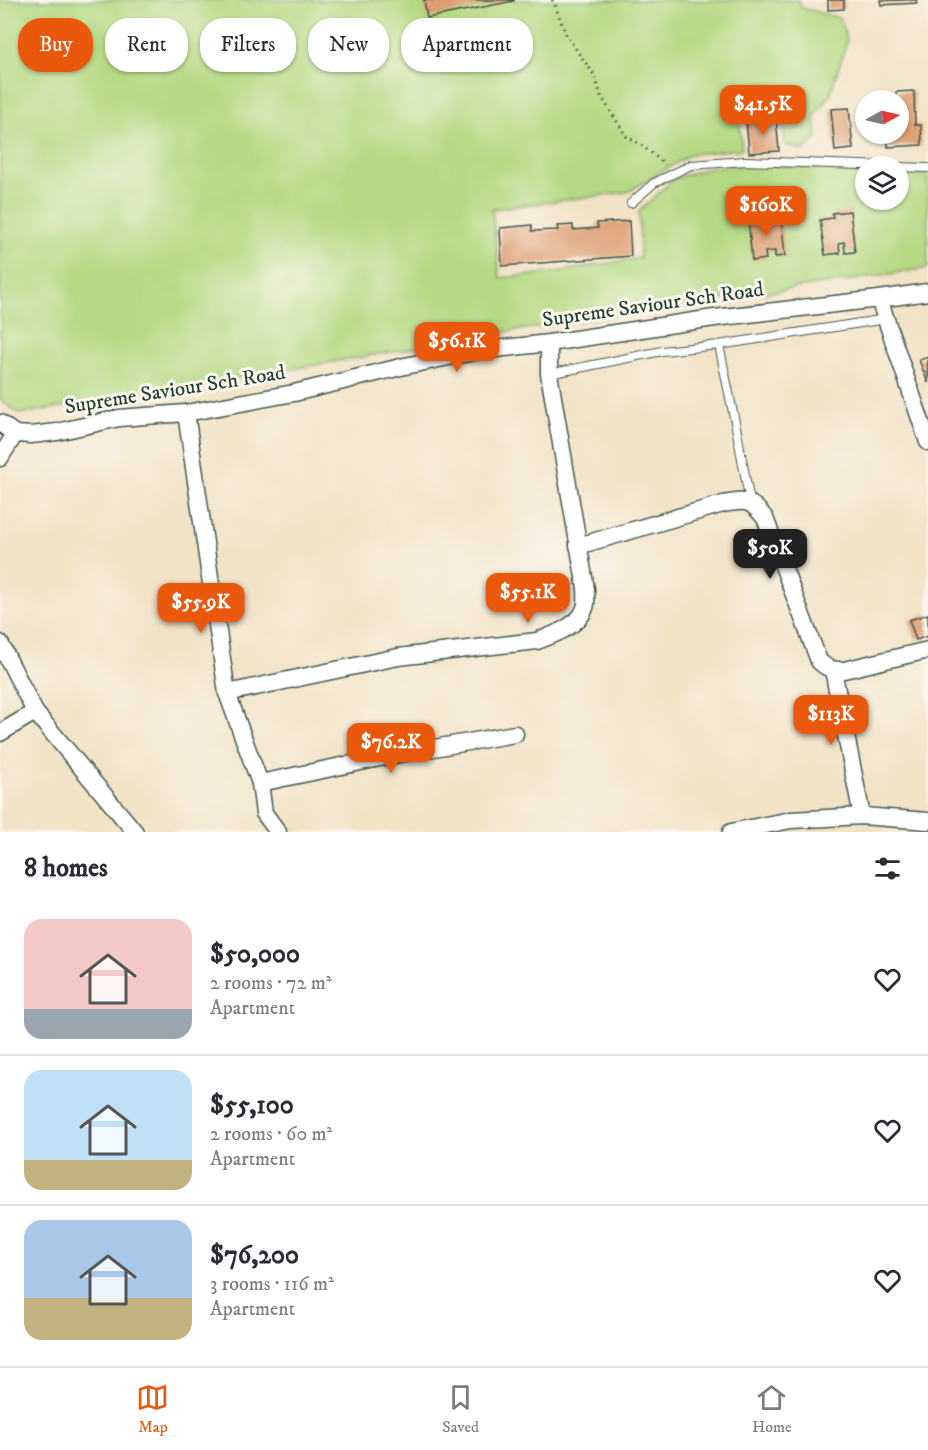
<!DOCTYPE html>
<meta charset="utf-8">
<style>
body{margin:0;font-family:"IM FELL DW Pica",serif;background:#f2f2f3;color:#2b2b33;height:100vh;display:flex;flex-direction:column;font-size:22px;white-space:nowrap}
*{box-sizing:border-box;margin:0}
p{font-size:20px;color:#7c7c81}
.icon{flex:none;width:33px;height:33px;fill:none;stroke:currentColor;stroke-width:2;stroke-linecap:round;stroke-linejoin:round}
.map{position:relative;height:832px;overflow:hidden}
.details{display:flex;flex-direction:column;background:#fff;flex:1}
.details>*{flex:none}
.hud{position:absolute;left:18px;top:18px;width:600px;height:54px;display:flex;gap:12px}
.needle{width:39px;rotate:82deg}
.controls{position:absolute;left:855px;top:90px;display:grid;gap:12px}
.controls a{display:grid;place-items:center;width:54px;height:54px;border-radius:50%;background:#fff;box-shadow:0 2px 4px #0004;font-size:30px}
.price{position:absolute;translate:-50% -51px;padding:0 14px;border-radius:12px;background:#ea580c;color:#fff;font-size:20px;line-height:39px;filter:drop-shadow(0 2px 3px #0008)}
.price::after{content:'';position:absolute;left:50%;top:36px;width:18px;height:14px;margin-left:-9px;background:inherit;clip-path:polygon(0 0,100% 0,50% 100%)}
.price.selected{background:#222;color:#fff}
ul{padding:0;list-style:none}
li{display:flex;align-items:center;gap:18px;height:150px;padding:0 24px}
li+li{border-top:2px solid #e1e1e2}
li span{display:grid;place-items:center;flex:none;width:168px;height:120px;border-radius:18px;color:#555}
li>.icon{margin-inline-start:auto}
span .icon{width:72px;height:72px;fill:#fffc;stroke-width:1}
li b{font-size:26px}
h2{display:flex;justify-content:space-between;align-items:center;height:72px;padding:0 24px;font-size:26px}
.tag{padding:0 21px;border-radius:24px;background:#fff;box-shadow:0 2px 4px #0004;font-size:21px;line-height:54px}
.tag.selected{background:#ea580c;color:#fff}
.menu{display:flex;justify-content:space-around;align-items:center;height:84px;border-top:2px solid #e1e1e2;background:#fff;font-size:16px;color:#7c7c81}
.menu a{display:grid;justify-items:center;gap:3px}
.menu .selected{color:#ea580c}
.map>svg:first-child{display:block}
</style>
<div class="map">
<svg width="928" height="832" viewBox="0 0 928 832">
<rect width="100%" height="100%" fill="#fbf7ec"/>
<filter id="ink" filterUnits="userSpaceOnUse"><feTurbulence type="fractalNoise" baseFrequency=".0167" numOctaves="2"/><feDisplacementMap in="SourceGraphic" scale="12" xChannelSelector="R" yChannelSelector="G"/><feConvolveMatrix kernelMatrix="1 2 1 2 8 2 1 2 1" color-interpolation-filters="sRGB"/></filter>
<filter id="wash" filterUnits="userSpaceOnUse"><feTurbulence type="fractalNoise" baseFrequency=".008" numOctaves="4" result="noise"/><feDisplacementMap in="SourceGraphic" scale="24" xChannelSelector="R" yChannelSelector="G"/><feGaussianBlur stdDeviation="1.35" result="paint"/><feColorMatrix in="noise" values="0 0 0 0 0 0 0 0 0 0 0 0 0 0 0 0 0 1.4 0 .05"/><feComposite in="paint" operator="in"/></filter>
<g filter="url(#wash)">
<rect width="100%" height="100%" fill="#f2e2c6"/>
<polygon fill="#b4d982" stroke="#6a8b5b" stroke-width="1.5" points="0,0 799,0 802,8 840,18 847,41 830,95 815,115 817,138 803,151 785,144 782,111 774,106 738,108 742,149 691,154 628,192 492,209 500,278 550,273 640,258 639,211 674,179 711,167 771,165 865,171 866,200 898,200 899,174 928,176 928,268 505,332 310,366 19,414 0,399"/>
<g id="blocks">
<g fill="#dd9d71">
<polygon points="424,0 514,0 514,1 427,18"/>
<polygon points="828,0 844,0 844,9 828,10"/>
<polygon points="880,0 916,0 917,3 881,5"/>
<polygon points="914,91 915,125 921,125 922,145 888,147 888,137 898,137 898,100 896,100 896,92"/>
<polygon points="849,108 853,149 835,151 831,109"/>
<polygon points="756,118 757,125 763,124 763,119 776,118 779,151 749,153 746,120"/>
<polygon points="850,211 855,252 845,253 844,242 839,243 840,253 825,255 820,220 833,218 832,213"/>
<polygon points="781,215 785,256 775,257 775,251 765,252 766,259 752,261 748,218"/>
<polygon points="629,221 631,256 502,266 500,228 532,225 532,231 558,230 557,226 573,225 573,230 598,228 597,223"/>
<polygon points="928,357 928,383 919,360"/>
<polygon points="928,614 928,636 916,640 909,620"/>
</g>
</g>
</g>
<g filter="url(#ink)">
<use href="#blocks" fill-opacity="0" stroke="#3f564a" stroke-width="1.5"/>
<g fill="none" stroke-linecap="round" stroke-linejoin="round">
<g stroke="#3f564a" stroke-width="10">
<g id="service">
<polyline points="898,167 928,168"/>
<polyline points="631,203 654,183 691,165 745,161 888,166"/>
<polyline points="719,345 736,427 750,502"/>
<polyline points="549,374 662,351 719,345 886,319"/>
</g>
</g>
<g stroke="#3f564a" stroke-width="19">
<g id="minor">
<polyline points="879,299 928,442"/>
<polyline points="186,413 227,693 260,783 264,813 278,832"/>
<polyline points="0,423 15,434 31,435 57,432 119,418 186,413 294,393 405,366 478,351 549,343 714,318 879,299 928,292"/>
<polyline points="0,458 15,434"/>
<path d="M 578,546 L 723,504 C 747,500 749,499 765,518 L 819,661 C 827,669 832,670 844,670 L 928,650"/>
<polyline points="0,643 35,712 135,832"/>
<polyline points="833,670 862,816"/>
<path d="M 227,693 L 398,657 L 537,641 C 553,635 579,626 585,608 C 587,603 586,594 586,589 L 549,374 L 549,343"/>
<polyline points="0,733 35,712"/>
<polyline points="260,783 399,754 515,734"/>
<polyline points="731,832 791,820 862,816 928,821"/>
</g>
</g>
<polyline stroke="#3f564a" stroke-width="3" stroke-dasharray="1.5 4.5" stroke-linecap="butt" points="552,0 555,5 566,35 595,76 601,96 626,136 641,145 665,164"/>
<use href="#service" stroke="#fff" stroke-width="8"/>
<use href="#minor" stroke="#fff" stroke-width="16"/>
</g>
</g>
<g text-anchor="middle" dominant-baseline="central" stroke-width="6" stroke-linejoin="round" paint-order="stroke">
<g font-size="21" fill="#1f3d34" stroke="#fbf7ec">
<text transform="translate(653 305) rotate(-8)">Supreme Saviour Sch Road</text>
<text transform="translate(175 390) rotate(-9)">Supreme Saviour Sch Road</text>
</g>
</g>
</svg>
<div class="controls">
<a><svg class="needle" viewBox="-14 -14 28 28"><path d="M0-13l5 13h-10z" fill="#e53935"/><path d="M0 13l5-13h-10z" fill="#7c7c81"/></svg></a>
<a><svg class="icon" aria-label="layers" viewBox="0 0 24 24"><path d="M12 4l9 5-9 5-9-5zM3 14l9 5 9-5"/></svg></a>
</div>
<b class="price" style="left:763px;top:136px">$41.5K</b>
<b class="price" style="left:766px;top:237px">$160K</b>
<b class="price" style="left:457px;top:373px">$56.1K</b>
<b class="price selected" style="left:770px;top:580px">$50K</b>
<b class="price" style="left:528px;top:624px">$55.1K</b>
<b class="price" style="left:201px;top:634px">$55.9K</b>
<b class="price" style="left:831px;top:746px">$113K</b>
<b class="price" style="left:391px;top:774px">$76.2K</b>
<div class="hud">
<a class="tag selected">Buy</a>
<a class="tag">Rent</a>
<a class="tag">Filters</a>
<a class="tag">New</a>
<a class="tag">Apartment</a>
</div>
</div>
<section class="details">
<h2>8 homes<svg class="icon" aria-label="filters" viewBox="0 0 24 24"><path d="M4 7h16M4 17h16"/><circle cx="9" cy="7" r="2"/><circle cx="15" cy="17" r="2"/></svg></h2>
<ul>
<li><span style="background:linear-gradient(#f6c9c9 75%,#9aa5b1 0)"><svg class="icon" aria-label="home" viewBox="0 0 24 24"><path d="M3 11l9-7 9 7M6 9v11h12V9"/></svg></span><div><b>$50,000</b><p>2 rooms · 72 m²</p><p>Apartment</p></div><svg class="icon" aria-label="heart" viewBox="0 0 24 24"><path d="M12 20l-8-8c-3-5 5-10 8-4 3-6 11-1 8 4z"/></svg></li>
<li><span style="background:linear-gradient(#bfe0f5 75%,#c2b280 0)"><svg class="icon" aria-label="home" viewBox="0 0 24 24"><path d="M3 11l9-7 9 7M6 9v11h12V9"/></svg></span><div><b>$55,100</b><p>2 rooms · 60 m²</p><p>Apartment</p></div><svg class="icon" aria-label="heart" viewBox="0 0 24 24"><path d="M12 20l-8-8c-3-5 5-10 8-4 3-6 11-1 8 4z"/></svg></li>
<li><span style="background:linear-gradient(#a9c7e8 65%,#c2b280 0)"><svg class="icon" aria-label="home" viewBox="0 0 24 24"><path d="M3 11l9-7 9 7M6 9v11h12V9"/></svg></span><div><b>$76,200</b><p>3 rooms · 116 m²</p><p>Apartment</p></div><svg class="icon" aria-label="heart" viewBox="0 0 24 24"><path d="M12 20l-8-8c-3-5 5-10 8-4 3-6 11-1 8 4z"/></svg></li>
</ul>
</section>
<nav class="menu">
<a class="selected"><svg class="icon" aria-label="map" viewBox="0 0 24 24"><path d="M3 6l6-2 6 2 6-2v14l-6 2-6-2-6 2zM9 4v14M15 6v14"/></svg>Map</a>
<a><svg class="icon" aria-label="saved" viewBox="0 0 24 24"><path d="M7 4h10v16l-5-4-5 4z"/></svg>Saved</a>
<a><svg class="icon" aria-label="home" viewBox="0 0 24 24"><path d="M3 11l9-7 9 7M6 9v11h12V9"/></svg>Home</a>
</nav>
